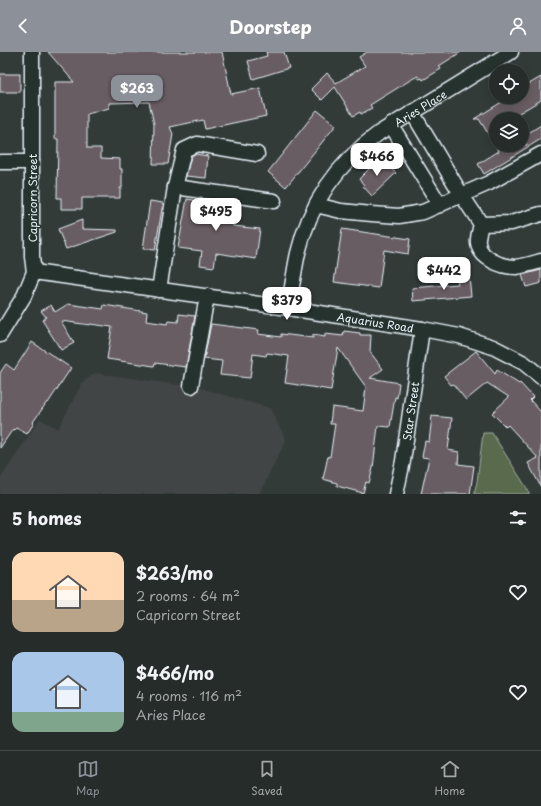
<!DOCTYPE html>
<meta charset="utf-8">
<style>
body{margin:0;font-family:"Playpen Sans",sans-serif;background:#323836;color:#f1f3f6;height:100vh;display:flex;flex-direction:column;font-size:15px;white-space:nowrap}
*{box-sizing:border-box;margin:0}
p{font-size:13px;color:#a4a7a8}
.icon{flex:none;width:22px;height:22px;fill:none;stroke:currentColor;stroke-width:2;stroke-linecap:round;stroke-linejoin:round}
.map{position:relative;height:442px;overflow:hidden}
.drawer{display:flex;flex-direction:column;background:#262c2a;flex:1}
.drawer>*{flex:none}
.fabs{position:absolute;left:489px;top:12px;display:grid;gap:8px}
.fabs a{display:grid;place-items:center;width:40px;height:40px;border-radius:50%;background:#262c2a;box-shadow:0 2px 10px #0003,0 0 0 1px #424847;font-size:20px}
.price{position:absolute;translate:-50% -34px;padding:0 9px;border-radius:8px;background:#fff;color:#222;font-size:13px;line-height:26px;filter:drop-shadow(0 1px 2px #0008)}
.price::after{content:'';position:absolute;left:50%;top:24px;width:12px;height:9px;margin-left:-6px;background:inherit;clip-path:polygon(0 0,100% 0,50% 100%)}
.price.selected{background:#8c9099;color:#fff}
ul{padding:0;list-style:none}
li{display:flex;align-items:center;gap:12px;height:100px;padding:0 12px}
li span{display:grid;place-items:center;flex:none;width:112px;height:80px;border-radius:12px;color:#555}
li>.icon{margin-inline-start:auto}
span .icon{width:48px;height:48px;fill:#fffc;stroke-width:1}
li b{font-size:17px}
h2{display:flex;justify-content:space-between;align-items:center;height:48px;padding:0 12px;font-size:17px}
header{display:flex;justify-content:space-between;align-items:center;height:52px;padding:0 12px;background:#8c9099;color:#fff;font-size:18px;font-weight:700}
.tab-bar{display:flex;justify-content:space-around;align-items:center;height:56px;border-top:1px solid #424847;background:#262c2a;font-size:11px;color:#a4a7a8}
.tab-bar a{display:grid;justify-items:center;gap:2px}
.tab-bar .selected{color:#8c9099}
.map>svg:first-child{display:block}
</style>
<header><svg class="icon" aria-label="back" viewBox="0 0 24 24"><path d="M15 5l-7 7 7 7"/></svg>Doorstep<svg class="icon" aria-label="person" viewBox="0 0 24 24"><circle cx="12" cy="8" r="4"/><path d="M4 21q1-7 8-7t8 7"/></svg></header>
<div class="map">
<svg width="541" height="442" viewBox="0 0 541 442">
<rect width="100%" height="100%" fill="#333b38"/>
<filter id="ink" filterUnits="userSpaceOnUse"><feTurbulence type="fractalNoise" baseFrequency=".025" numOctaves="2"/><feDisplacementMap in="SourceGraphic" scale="8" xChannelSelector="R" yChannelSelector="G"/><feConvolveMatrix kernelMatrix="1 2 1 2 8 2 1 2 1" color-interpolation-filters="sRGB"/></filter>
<g filter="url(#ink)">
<polygon fill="#434545" points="95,321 200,336 270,356 286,388 259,442 0,442 0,427 40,367 58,377 82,331"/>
<polygon fill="#5a6b4d" stroke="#a1aea2" points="483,381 492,381 528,438 529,442 474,442 477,430"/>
<g fill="#685d62" stroke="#e8f1f8">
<polygon points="48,0 222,0 231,42 260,36 266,64 205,77 203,68 170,75 173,82 168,112 153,112 154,72 149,50 109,51 109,56 87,62 87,96 101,96 101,106 120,107 120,117 122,117 122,136 120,136 120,146 82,146 82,157 61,157 61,146 57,146 58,87 55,87 55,30 74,30"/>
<polygon points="266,0 284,0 289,16 253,27 248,9 267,4"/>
<polygon points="367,0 461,0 439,14 441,17 423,28 422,26 419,27 418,24 412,27 370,53 372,56 361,62 360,60 353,64 335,35 322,48 311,37 327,21 336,31 365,14 359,5"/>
<rect x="0" y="22" width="20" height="18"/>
<polygon points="541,25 541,48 509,67 496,67 496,93 527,93 522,85 541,73 541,87 484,122 478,112 499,99 479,67 474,67 510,45 522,45 522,36"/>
<polygon points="317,58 336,73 286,135 268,120"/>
<polygon points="195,102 208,104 206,126 186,124 191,104"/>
<polygon points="379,107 396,121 372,144 363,134 364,133 359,127"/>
<polygon points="187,147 235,154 233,174 260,177 256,207 216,201 214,215 200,213 202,199 178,196"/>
<polygon points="150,149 163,151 155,198 143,197"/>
<polygon points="82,168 82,177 117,178 117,180 66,197 58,177"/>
<polygon points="342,177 410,187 408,202 384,198 379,236 334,230"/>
<polygon points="541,218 541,231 526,235 522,223"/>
<polygon points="469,224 471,244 413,249 412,236 458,232 457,225"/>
<polygon points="68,252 103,257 104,253 147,260 146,269 167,272 168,269 178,270 179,262 195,264 186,315 155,311 154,314 107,307 112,275 90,272 90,273 61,269 74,291 61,298 42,268 46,265 41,259 51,253 55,260"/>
<polygon points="211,272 259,278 258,282 281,285 281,282 313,286 313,283 325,285 325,282 343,284 344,279 360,281 360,283 371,283 370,300 383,317 370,326 399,331 397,346 395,345 390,375 378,374 373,416 369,431 366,430 363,441 337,434 337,431 323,427 328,404 330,405 335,372 330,372 332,355 363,359 366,335 338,296 331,338 285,331 289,304 267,301 266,304 253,302 250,326 220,323 222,309 204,307"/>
<polygon points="32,290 71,316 48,351 47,350 33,370 34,371 27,382 16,376 14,378 13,377 0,396 0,321 6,312 14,318"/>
<polygon points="476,299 495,322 497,318 519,332 520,331 533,345 530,348 541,360 541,435 528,411 538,406 508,373 506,375 492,361 509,345 487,331 466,348 453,332 451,333 444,324"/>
<polygon points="432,364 452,366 448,398 459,400 458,412 474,414 470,442 421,442 429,406 422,405 425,389 429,390"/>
</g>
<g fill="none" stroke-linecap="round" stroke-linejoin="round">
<g stroke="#e8f1f8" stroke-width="17">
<g id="minor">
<path d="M 412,60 L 461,142 L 481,172 C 480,178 477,185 478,191 C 480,207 502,215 516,215 C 524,214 534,211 541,209"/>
<polyline points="391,73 440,153"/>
<polyline points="0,110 32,110"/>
<polyline points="175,135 274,149"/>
<polyline points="316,153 341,159 372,162 399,164 423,160 489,131 541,102"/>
<polyline points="481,172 511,171 541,162"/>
<path id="s1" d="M 34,220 L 288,256 L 422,277 L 459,284 L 493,295 L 524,311 L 541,325"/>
<polyline points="159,238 175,135 184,98 197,92 257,102"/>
<path id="s2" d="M 288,256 C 292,238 294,219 298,201 C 310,151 338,111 379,81 L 511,0"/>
<polyline points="0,283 24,244 34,220 32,205 32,0"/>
<polyline points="191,334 207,244"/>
<path id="s3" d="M 396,442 L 403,409 L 422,277"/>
</g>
</g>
<use href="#minor" stroke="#26332d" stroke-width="14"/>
</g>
</g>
<g text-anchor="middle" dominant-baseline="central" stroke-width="3" stroke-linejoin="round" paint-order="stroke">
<g font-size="11" fill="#e8f1f8" stroke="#26332d">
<text stroke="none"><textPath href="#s2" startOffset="252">Aries Place</textPath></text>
<text transform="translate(32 146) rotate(-90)">Capricorn Street</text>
<text stroke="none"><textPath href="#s1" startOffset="345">Aquarius Road</textPath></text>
<text stroke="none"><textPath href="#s3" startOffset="84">Star Street</textPath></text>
</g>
</g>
</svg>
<div class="fabs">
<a><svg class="icon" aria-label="locate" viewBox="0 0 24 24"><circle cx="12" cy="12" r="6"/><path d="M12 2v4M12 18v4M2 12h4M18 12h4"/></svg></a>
<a><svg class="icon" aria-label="layers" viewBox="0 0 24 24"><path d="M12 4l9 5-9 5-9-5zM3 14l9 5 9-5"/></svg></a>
</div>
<b class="price selected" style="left:137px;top:57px">$263</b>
<b class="price" style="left:377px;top:125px">$466</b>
<b class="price" style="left:216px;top:180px">$495</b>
<b class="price" style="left:444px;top:239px">$442</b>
<b class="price" style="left:287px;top:269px">$379</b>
</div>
<section class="drawer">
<h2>5 homes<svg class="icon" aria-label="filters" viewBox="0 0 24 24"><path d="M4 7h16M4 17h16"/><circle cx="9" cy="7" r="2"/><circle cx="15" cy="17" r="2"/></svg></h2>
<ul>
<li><span style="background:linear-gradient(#ffd9b3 60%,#b9a48a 0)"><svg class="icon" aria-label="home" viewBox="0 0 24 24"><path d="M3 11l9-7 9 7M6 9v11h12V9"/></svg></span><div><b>$263/mo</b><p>2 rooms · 64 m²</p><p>Capricorn Street</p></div><svg class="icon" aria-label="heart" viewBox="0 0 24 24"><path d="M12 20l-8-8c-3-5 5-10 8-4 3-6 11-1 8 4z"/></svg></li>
<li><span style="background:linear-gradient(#a9c7e8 75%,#7fa58c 0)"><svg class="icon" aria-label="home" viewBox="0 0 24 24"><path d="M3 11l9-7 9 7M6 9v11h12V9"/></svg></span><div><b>$466/mo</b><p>4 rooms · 116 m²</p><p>Aries Place</p></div><svg class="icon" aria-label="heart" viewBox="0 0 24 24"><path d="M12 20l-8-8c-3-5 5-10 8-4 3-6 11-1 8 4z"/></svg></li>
</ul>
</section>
<nav class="tab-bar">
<a class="selected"><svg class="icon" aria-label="map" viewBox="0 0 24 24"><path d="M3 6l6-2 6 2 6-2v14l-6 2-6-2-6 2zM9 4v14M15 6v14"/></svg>Map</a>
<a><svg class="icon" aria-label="saved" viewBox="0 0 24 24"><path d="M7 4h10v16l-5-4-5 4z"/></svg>Saved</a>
<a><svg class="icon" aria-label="home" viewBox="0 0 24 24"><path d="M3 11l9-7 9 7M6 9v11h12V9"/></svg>Home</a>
</nav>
